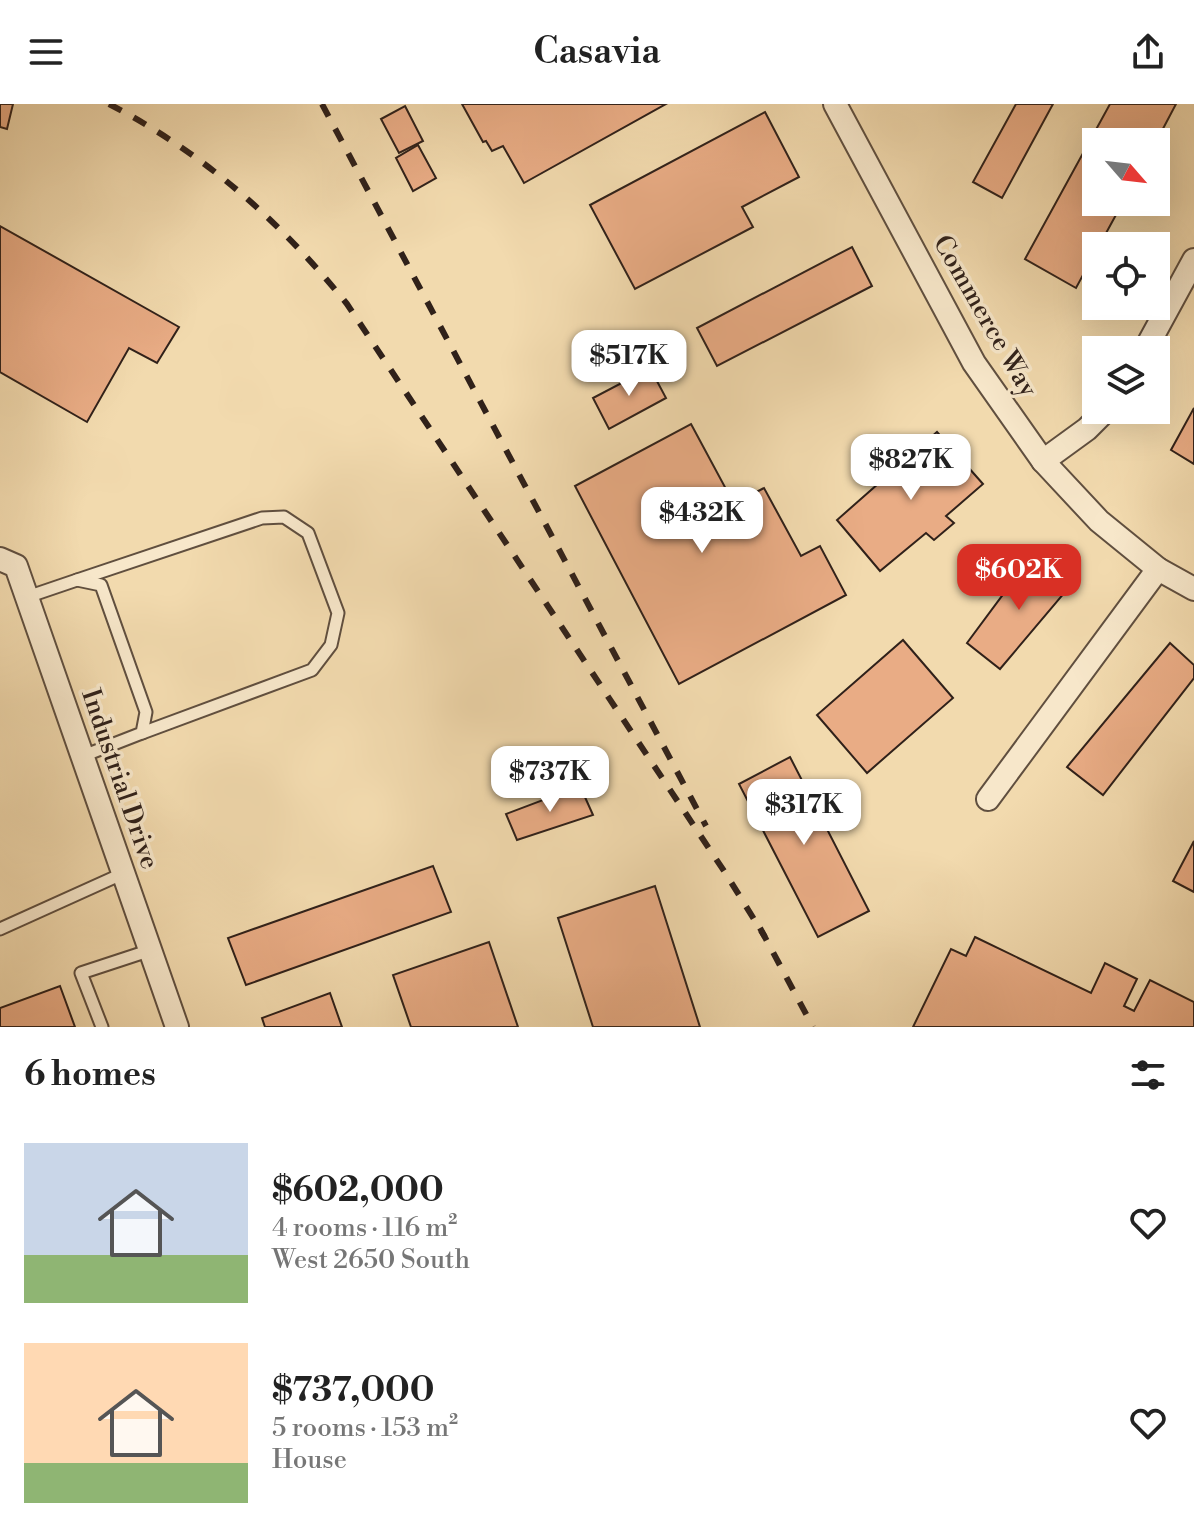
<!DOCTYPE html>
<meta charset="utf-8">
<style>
body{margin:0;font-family:"Libre Bodoni",serif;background:#f2f2f2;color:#222;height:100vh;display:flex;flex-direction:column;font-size:30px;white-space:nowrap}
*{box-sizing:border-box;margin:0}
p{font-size:26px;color:#767676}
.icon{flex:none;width:44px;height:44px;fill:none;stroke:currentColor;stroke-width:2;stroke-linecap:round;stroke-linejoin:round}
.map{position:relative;height:923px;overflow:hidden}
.sheet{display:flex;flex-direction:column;background:#fff;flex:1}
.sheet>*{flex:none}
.needle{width:52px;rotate:118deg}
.fabs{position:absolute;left:1082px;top:24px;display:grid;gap:16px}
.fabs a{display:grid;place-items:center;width:88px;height:88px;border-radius:0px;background:#fff;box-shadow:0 8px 32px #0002;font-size:40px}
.price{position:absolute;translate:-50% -68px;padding:0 18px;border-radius:16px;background:#fff;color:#222;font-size:26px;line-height:52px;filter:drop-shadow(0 2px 4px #0008)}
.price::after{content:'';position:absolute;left:50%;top:48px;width:24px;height:18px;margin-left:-12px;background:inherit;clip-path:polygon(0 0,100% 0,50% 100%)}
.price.on{background:#d93025;color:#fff}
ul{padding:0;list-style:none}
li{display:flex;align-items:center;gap:24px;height:200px;padding:0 24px}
li span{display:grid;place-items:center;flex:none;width:224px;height:160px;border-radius:0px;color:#555}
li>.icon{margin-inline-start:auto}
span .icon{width:96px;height:96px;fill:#fffc;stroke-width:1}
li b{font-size:34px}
h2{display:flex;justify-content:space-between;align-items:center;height:96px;padding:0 24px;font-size:34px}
header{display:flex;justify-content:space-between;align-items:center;height:104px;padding:0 24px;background:#fff;font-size:36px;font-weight:600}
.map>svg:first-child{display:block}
</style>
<header><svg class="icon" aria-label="menu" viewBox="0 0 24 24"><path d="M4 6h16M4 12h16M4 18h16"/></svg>Casavia<svg class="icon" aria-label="share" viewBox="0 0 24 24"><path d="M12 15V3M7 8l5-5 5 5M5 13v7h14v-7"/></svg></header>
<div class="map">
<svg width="1194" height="923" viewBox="0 0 1194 923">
<rect width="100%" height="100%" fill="#f2daae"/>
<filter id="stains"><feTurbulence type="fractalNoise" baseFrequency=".0025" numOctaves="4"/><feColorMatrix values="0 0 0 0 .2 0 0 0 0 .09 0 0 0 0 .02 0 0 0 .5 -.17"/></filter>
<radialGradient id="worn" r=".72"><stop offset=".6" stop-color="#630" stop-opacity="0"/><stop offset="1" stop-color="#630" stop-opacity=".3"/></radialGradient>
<g fill="#e9ac85" stroke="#30211a" stroke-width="2">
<polygon points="0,0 13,0 7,25 0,23"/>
<polygon points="462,0 666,0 524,79 503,42 492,47 486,37 483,38"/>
<polygon points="1016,0 1053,0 1002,94 973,78"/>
<polygon points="1110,0 1176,0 1156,38 1096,38 1096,98 1123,98 1099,142 1096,142 1096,147 1076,184 1025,155"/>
<polygon points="405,2 423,37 399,49 381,15"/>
<polygon points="765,8 799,73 742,103 753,123 635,185 590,101"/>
<polygon points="418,41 436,74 413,87 396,54"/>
<polygon points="0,122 179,223 157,259 129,244 87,318 0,268"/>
<polygon points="852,143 872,182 717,262 697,224"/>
<polygon points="650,264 666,294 609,325 593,294"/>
<polygon points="1194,304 1194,360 1171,346"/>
<polygon points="691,320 734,400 764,384 801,452 820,442 846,491 679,580 575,382"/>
<polygon points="937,328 983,380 946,412 954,419 934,436 926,429 880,467 837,416"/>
<polygon points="1033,450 1071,481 1000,565 967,539"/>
<polygon points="903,536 953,594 867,669 817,611"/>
<polygon points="1170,539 1194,561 1194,574 1103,691 1067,663"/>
<polygon points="790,653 869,807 818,833 739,680"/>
<polygon points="580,682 593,711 517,736 506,710"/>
<polygon points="1194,737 1194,788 1173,777"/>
<polygon points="433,762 451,808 246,881 228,834"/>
<polygon points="655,782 700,923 593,923 558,814"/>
<polygon points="975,833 1091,889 1105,859 1137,875 1124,902 1134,907 1150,876 1194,898 1194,923 913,923 951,845 966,852"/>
<polygon points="489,838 518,923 411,923 393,871"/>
<polygon points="60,882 75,923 0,923 0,904"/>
<polygon points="330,889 342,923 265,923 262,914"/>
</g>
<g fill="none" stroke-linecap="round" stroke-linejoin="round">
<g stroke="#604f3f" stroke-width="15">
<g id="lane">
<polyline points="77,476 262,414 284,413 308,429 338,509 331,541 312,566 142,629"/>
<polyline points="27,493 77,476 101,481 146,608 142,629 83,652"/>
<polyline points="0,825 124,769"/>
<polyline points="102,923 81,869 151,846"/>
</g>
</g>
<g stroke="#604f3f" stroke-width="26">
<g id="street">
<polyline points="835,0 974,259 1043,357 1099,417 1158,465 1194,485"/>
<polyline points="1145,246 1194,156"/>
<polyline points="1043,357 1087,325 1106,306"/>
<polyline points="0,455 16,462 177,923"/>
<polyline points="988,695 1158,465"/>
</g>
</g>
<use href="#lane" stroke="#f7e7ca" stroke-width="11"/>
<use href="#street" stroke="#f7e7ca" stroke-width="22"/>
<g stroke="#30211a" stroke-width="6" stroke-dasharray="14 14" stroke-linecap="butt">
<path d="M 109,0 C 205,50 279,116 347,200 L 726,770 L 765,833"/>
<polyline points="322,0 706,722"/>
<polyline points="760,824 813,923"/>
</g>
</g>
<g text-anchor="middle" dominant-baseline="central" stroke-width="7" stroke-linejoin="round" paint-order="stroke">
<g font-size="26" fill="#30211a" stroke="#f7e7ca">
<text transform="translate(985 212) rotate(60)">Commerce Way</text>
<text transform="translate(120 675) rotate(71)">Industrial Drive</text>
</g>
</g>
<rect width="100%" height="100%" filter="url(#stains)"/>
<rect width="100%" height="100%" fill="url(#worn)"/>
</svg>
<div class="fabs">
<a><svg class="needle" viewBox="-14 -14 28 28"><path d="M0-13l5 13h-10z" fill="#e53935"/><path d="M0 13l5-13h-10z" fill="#767676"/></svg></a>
<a><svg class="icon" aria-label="locate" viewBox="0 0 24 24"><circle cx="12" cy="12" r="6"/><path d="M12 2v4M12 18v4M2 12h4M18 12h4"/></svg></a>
<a><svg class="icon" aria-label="layers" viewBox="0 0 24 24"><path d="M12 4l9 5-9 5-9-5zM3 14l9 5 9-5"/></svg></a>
</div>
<b class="price" style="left:629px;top:294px">$517K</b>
<b class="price" style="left:911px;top:398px">$827K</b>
<b class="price" style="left:702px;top:451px">$432K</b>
<b class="price on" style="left:1019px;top:508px">$602K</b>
<b class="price" style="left:550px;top:710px">$737K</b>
<b class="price" style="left:804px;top:743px">$317K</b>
</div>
<section class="sheet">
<h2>6 homes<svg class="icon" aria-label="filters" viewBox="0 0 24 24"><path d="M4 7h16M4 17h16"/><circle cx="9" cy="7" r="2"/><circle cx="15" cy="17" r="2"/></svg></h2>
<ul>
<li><span style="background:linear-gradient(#c9d6e8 70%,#8fb573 0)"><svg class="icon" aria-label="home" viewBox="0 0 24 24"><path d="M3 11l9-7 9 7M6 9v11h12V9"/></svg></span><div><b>$602,000</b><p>4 rooms · 116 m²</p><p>West 2650 South</p></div><svg class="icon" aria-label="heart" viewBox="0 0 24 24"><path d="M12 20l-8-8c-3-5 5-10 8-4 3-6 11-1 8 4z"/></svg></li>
<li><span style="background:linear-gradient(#ffd9b3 75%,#8fb573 0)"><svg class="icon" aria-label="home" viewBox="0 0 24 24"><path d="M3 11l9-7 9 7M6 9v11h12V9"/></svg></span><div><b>$737,000</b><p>5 rooms · 153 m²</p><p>House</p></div><svg class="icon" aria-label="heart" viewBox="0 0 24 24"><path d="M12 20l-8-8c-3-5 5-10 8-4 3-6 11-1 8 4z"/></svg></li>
</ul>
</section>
